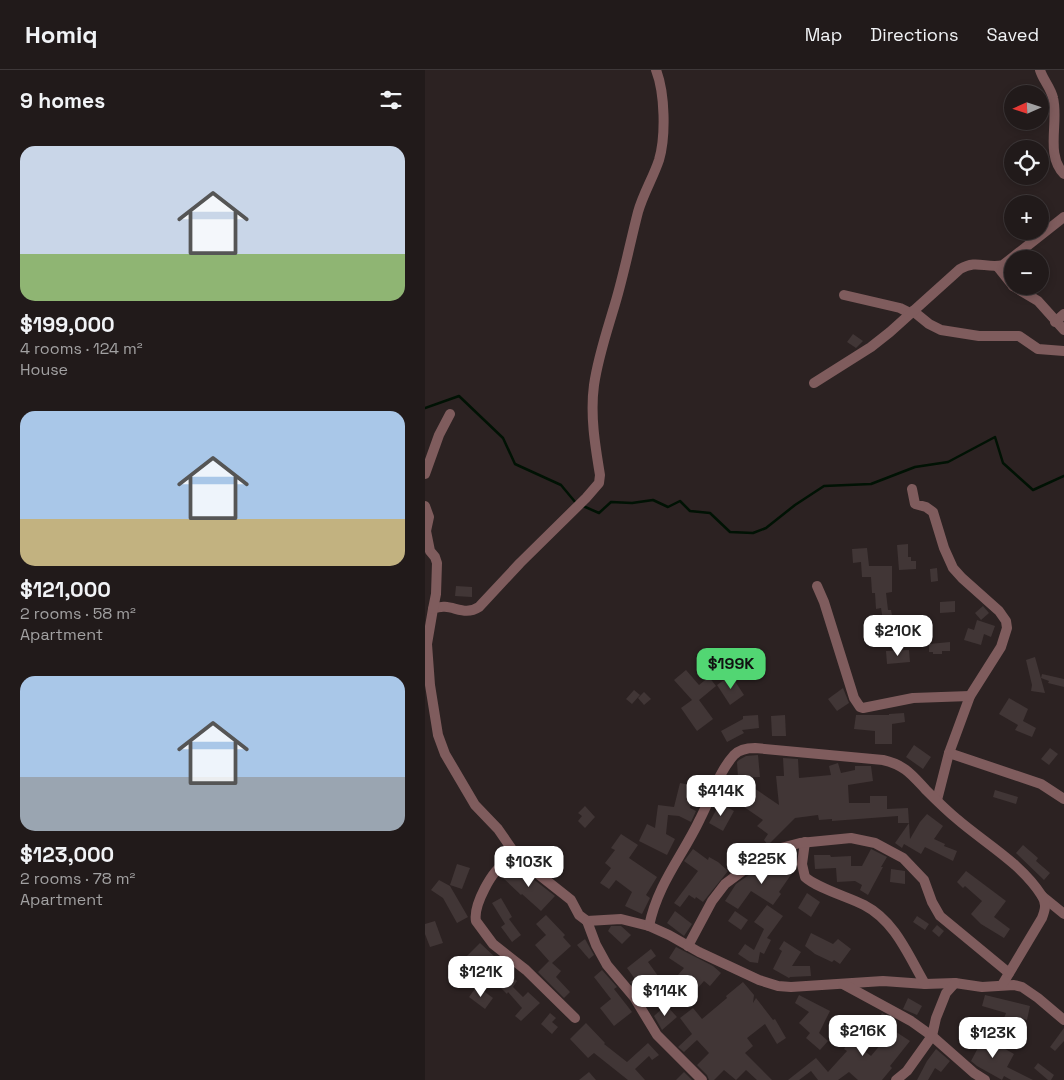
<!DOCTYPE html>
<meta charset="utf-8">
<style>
body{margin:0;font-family:"Space Grotesk",sans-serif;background:#2d2727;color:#f1f3f6;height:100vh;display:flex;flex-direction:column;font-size:19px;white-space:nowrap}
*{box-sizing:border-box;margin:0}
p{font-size:16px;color:#a2a1a2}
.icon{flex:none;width:28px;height:28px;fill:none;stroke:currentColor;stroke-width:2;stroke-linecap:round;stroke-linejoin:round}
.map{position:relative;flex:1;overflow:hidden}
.drawer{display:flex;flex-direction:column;background:#211a1a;width:425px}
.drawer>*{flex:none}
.needle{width:32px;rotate:267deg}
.fabs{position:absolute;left:579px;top:15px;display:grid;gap:10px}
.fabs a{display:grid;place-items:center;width:45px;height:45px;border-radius:50%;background:#211a1a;box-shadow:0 2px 8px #0003,0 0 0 1px #3e3839;font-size:25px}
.price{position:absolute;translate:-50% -42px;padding:0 11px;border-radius:10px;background:#fff;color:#222;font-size:16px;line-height:32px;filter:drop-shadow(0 1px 2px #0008)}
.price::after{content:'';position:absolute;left:50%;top:30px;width:15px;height:11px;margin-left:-8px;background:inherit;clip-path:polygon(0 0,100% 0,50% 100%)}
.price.current{background:#52d673;color:#111}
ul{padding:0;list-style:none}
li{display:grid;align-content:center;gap:10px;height:265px;padding:0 20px}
li span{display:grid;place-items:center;height:155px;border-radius:15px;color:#555}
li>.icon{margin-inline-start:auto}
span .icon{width:90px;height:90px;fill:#fffc;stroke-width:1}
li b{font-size:21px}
h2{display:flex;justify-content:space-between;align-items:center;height:60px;padding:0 20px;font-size:21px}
header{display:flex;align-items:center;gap:30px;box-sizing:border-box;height:70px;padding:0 25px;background:#211a1a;border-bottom:1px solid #3e3839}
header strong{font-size:24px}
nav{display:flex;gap:28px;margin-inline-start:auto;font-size:18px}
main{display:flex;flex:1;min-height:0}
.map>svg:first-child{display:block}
</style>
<header>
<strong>Homiq</strong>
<nav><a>Map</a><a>Directions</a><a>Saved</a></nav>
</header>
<main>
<section class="drawer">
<h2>9 homes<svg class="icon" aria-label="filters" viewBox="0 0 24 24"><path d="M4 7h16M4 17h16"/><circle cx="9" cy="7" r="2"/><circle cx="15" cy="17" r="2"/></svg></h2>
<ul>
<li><span style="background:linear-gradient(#c9d6e8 70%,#8fb573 0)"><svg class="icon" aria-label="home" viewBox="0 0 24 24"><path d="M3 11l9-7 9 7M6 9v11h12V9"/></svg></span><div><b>$199,000</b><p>4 rooms · 124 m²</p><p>House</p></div></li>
<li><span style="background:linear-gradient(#a9c7e8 70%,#c2b280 0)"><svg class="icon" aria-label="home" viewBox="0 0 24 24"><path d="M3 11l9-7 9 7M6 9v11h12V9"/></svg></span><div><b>$121,000</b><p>2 rooms · 58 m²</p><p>Apartment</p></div></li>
<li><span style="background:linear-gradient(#a9c7e8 65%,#9aa5b1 0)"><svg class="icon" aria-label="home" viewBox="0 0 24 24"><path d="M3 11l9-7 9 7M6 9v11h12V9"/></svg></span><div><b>$123,000</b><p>2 rooms · 78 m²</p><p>Apartment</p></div></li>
</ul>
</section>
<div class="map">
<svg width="639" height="1010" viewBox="0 0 639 1010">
<rect width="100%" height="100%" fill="#2c2222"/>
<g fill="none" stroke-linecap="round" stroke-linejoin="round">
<g stroke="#001204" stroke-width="2.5">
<polyline points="0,338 34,326 78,368 90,394 136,415 151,433"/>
<polyline points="158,436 174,443 186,432 207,433 228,430 243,437 255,431 265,441 285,443 305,462 328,463 341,458 370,435 399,416 446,414 490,397 523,392 570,367 578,393 608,420 639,406"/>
</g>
</g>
<g fill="#413636">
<polygon points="428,264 438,271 431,278 422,272"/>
<polygon points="483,474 483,487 486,487 486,491 491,491 491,499 474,500 472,475"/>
<polygon points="442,478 444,496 467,496 467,522 461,523 463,540 466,540 468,551 464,552 464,556 459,557 456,538 451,539 450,523 447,523 446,507 437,507 436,492 428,493 427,479"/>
<polygon points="512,498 513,511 506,512 505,499"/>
<polygon points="31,516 47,517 47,527 30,526"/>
<polygon points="530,531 530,542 515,543 515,532"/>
<polygon points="558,536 564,543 556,550 550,543"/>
<polygon points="552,550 570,556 566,567 559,564 556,575 539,570 543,558 549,560"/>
<polygon points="525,572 525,581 517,581 517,584 508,584 508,582 504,582 504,574"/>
<polygon points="484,580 485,592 462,594 461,581"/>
<polygon points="610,587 620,623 606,621 607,615 601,590"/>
<polygon points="261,600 274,615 284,607 291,616 274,630 288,649 272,661 256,638 267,630 249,610"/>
<polygon points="617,604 639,609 639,617 623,613 624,611 616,608"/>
<polygon points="306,605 319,625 305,635 292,615"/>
<polygon points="418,618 424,633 412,641 403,629"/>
<polygon points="209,620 215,625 207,634 201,629"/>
<polygon points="219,622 226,629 219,635 213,628"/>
<polygon points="584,628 603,639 598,651 611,658 607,667 590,660 593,655 574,644"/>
<polygon points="479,643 480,652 467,654 467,674 450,674 450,661 429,659 431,645 464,645 464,644"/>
<polygon points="333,645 334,658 317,660 319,663 302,672 296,661 318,649 318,646"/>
<polygon points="360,645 361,666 347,666 346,646"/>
<polygon points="489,675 506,687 498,699 481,687"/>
<polygon points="625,678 633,684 624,695 616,689"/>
<polygon points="333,685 335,707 313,708 312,692 314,690 321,686"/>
<polygon points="358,688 373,689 374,708 406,705 404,696 413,693 416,703 430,700 430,696 446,696 448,711 423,715 424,733 445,733 445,726 462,726 462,739 483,738 484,753 473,753 473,746 407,751 407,749 394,750 393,745 370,748 343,775 339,770 343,764 332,756 338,750 309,730 320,712 354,735 351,706 359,706"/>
<polygon points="255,713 270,716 265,738 271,741 266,752 254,746 243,745 241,764 250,769 242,785 214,771 222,754 230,758 233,735 249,737"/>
<polygon points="570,720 593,727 591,734 568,727"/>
<polygon points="295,733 309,741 298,761 284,753"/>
<polygon points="160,736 170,747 160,758 153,751 157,746 153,743"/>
<polygon points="502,744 518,756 509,769 520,774 519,776 532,781 528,791 500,777 496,784 479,774 477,778 470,773 484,753 485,769 495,752"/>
<polygon points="196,764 213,775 204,788 232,807 221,825 225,828 217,844 200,836 207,822 191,810 184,819 175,813 186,798 180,793 190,780 186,778"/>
<polygon points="598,775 613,788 611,791 625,803 619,810 591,783"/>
<polygon points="268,779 283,790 284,787 293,792 303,801 278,832 271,827 270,829 264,825 255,837 249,833 273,801 259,791"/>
<polygon points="446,779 462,787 456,797 458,797 443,825 435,820 437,815 430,811 412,812 411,798 390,799 389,785 405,785 406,787 426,786 426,796 437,796"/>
<polygon points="354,788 370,799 354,822 356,824 348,835 326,821 313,839 300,831 311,814 328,802 339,810"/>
<polygon points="32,794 45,798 37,819 25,815"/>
<polygon points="94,798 130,826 116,841 97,824 96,825 77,807 85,799"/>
<polygon points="466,799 480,801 480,814 465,812"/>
<polygon points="541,801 581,831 569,847 585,859 579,868 556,854 546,844 557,831 540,816 538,818 532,812"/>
<polygon points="14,810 25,816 43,847 32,853 18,828 6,820"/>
<polygon points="382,823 395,832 386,847 373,838"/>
<polygon points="76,828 87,847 84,849 96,865 87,872 76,857 80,854 67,833"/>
<polygon points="342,835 358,846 342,868 346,870 339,884 335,882 333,893 325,892 313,884 320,874 329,880 339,859 329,852"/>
<polygon points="250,841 267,854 259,866 242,853"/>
<polygon points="310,841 323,850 316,860 303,851"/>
<polygon points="121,845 140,865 138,867 146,876 127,893 136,901 131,907 145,922 139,928 113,902 124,891 125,892 110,875 121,865 111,854"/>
<polygon points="492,846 504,854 500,860 488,852"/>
<polygon points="10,851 18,873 5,877 0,864 0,854"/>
<polygon points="512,855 519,861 514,867 507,861"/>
<polygon points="186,856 196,856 206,865 197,874 183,861"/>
<polygon points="386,863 408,874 413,869 426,879 415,894 409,890 407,892 390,884 380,876"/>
<polygon points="160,869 169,885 164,889 152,875"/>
<polygon points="359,871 376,882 367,896 385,896 386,906 365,907 364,908 348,899 357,881 354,879"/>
<polygon points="55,873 71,888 63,895 54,886 33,907 24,897 36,886 39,889"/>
<polygon points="251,877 288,896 296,903 285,916 279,911 263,929 246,913 259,898 244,888"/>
<polygon points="226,879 231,886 223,892 236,910 216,925 205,912 210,909 202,898"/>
<polygon points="177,900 192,917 189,919 207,942 189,956 175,938 186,929 169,907"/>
<polygon points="86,906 92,911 88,917 98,927 103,922 115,933 96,951 90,946 97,938 83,922 82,924 76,918"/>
<polygon points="318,912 329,925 328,933 331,928 348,950 350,949 361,968 352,974 340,954 322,968 328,976 320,983 347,1010 332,1010 321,1000 311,1010 299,1000 289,1010 284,1010 282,1005 272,995 284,983 272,970 259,982 253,977 267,964 255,948 268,938 277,949 302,928 301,926"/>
<polygon points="52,916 68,928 60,939 44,927"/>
<polygon points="374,925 405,941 394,963 403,971 395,980 381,968 385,963 374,953 384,942 370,933"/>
<polygon points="560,925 605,936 602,950 591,947 585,961 578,958 582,949 579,948 581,943 557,936"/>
<polygon points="483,928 497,936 492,945 478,939"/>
<polygon points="241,935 252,947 237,960 229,946"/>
<polygon points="125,943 131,948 127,952 133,957 127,964 116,954"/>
<polygon points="457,943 466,948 462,956 485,971 465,996 467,998 457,1010 433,1010 424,1002 413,1010 393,1010 386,1001 374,1010 363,1010 391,988 403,1002 422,981 419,979 425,970 446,986 456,974 438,965 443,955 449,958"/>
<polygon points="161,953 180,973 179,974 202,992 223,973 234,985 227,990 224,986 210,999 220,1010 203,1010 169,983 163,988 145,969"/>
<polygon points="639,958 639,971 630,981 625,977"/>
<polygon points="542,961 570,973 589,984 582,997 608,1010 586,1010 579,1006 577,1010 552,996 546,991 554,976 539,968"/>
<polygon points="511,979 525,991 516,1002 510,998 503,1010 492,1010 502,991"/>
<polygon points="613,993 629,1005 626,1010 623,1010 609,998"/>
<polygon points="164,1002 171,1010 154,1010"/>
<polygon points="259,1002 267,1010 251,1010"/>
</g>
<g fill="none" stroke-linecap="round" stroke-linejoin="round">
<g stroke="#7f5c5d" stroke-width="10">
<path d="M 231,0 C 240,23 241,66 234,90 C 228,108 218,124 213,142 C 205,173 199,204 190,234 C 182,261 173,287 169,315 C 165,345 170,375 175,405 L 174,413 L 161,428 L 95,493 L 54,537 C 37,548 26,531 8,539 L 2,574 L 5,615 L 13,665 L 20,684 L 50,735 L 73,759 L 93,788 L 141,826 L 146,830 L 154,845 L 162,851 L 196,849 L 224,856 L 244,865 L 274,882 L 334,910 L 353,916 L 366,917 L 458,911 L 500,914 L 530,913 L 557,917 L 589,915 L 597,917 L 613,928 L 639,950"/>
<path d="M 615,0 C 618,10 626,18 628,28 C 634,52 620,85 639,104"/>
<polyline points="572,196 588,216"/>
<polyline points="588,216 613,231 639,260"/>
<polyline points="419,225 475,238 485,243"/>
<polyline points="488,241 504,254 516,260 554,266 594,266 613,279 639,281"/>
<polyline points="630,252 639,244"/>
<path d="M 389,313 L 446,277 L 465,262 L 535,199 C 552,189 561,199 578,195 L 639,147"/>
<polyline points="0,404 14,365 25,344"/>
<polyline points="487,419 490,434 501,437 508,442 519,478 528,498 537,508 574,541 581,551 582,558 576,577 545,626 524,683 512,730"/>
<polyline points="0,436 4,447 1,461 5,481 10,487 12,493 11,524 8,539"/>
<polyline points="392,516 399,532 429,628 435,637 438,638 488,628 545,626"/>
<polyline points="524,683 616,714 639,729"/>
<path d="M 380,772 L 377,794 L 380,807 C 392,818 423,827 439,835 C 470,851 483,885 500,914"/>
<path d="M 96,791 C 91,791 85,791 81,793 C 67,799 48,836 51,851 L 68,874 L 101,900 L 150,948"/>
<polyline points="617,826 639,844"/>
<polyline points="162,851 171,875 182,895 209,927 232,965 277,1010"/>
<path d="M 224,856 C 233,813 257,787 275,749 C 286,728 293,703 309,685 C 315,679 322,678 330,678 L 458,690 C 480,695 487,705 501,720 C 511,730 521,740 532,749 C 561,774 596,793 617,826 C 622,834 620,840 617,848 L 577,915"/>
<polyline points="263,876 287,831 300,814 320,799 356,778 375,773 426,768 450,773 478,788 499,810 507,832 515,846 584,903"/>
<polyline points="418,914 486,951 507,966 549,1003 560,1010"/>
<polyline points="471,1010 482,1001 507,966 511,948 521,923 530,913"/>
</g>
</g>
</svg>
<div class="fabs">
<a><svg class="needle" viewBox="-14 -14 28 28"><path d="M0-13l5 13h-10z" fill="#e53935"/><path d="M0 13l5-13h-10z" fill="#a2a1a2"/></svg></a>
<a><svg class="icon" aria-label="locate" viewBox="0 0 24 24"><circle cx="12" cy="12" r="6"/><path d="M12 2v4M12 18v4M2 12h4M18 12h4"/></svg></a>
<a>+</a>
<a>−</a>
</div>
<b class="price" style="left:473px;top:587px">$210K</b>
<b class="price current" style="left:306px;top:620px">$199K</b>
<b class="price" style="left:296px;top:747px">$414K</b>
<b class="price" style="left:337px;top:815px">$225K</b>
<b class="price" style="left:104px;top:818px">$103K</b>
<b class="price" style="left:56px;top:928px">$121K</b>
<b class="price" style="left:240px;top:947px">$114K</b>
<b class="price" style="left:438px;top:987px">$216K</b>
<b class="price" style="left:568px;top:989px">$123K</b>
</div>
</main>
